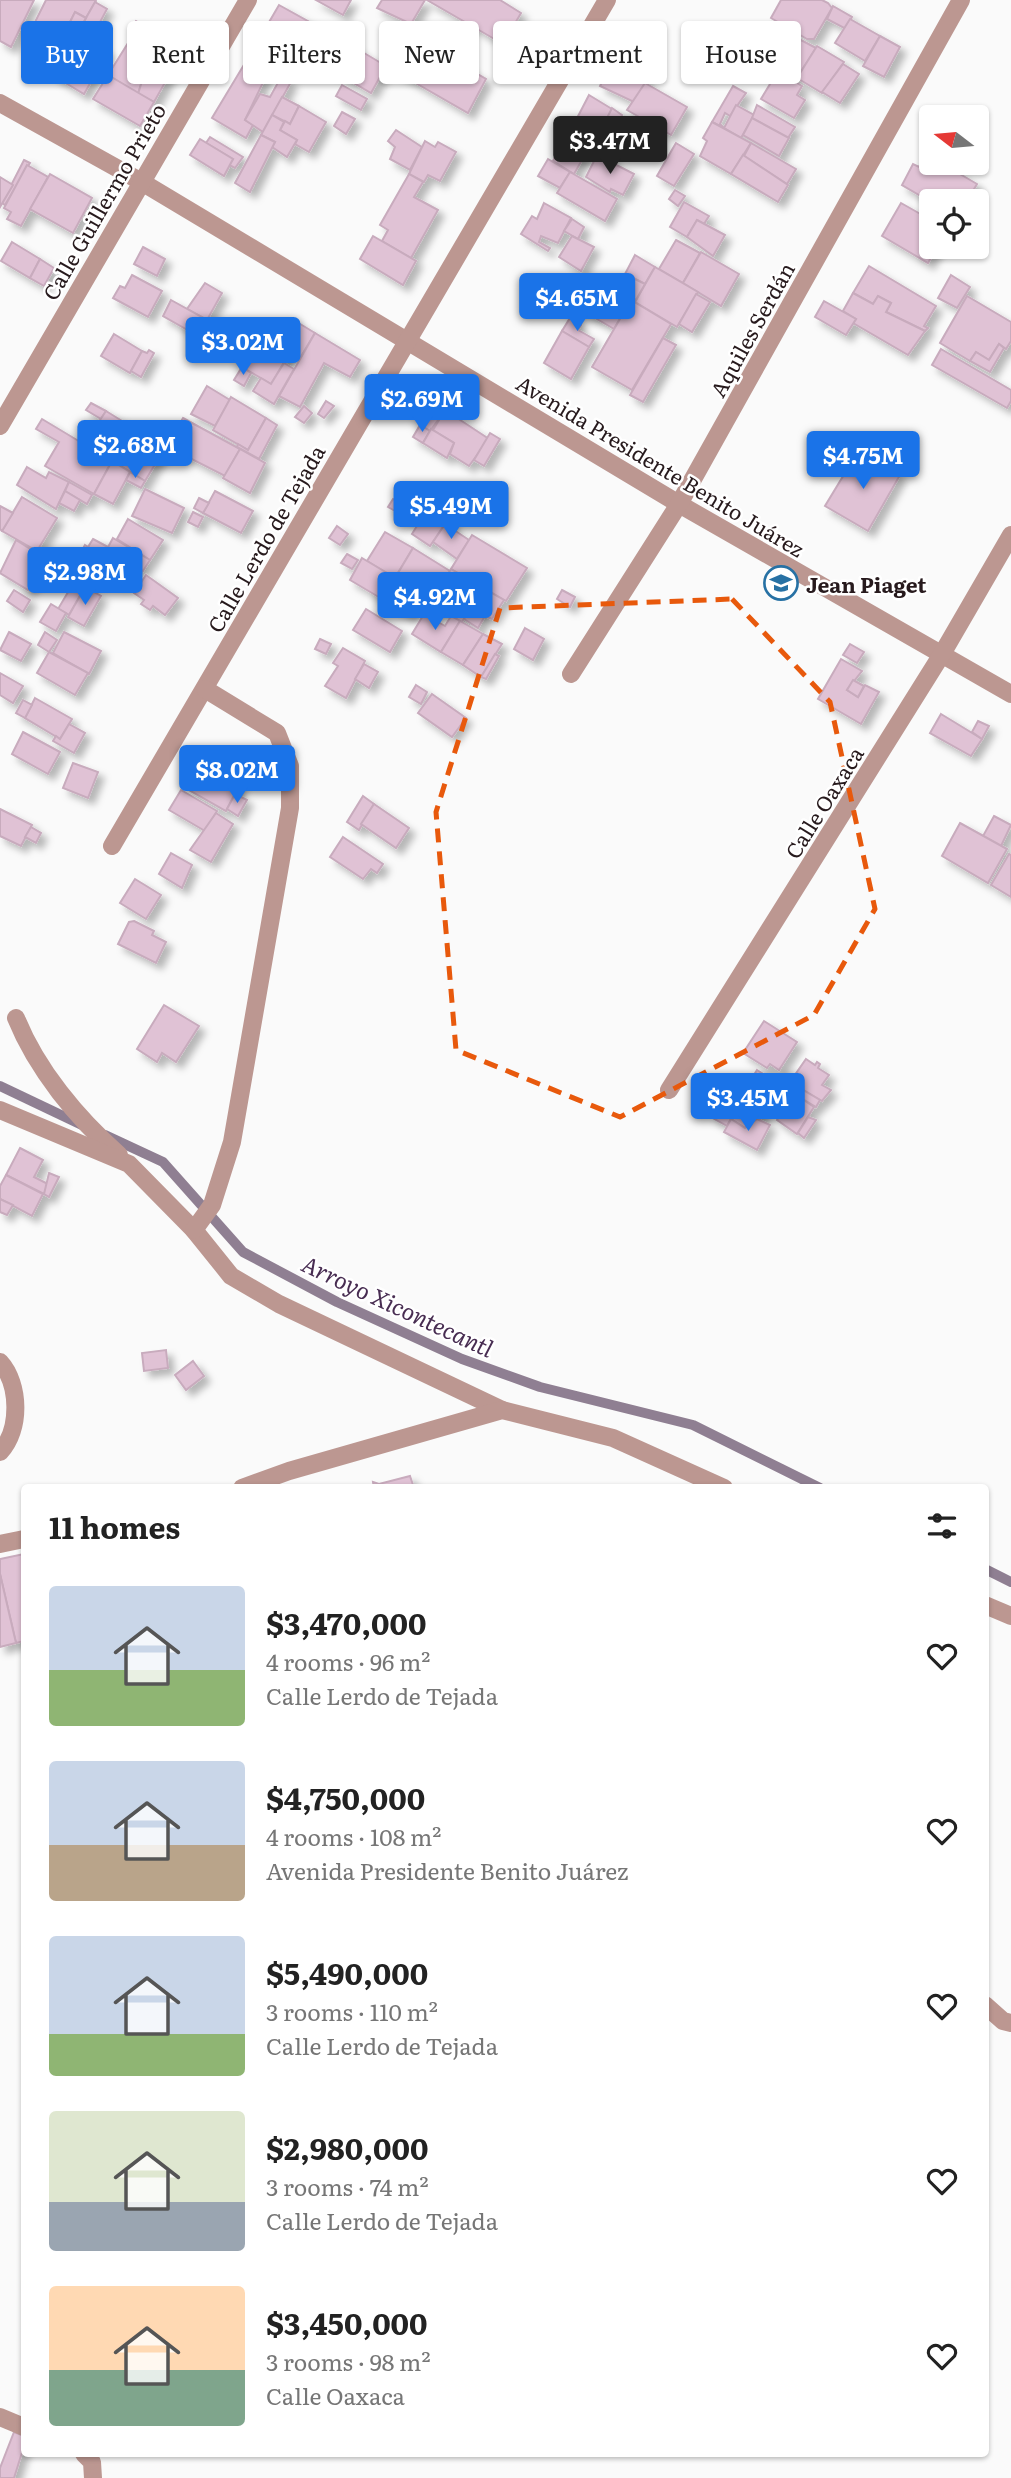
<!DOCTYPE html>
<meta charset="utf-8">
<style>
body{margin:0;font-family:Literata,serif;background:#f2f2f2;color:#222;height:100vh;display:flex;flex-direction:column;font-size:26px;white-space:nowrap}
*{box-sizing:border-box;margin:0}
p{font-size:23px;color:#767676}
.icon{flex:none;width:38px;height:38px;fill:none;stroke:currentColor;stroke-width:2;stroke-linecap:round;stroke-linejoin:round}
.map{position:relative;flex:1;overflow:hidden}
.side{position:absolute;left:21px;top:1484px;width:968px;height:973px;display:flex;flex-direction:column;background:#fff;border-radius:7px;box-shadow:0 2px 5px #0004}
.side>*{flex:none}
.banner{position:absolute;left:21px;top:21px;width:970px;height:63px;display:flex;gap:14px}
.needle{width:46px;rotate:286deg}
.buttons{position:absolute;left:919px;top:105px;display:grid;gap:14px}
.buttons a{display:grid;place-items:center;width:70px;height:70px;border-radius:7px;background:#fff;box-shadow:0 2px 5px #0004;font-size:35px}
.price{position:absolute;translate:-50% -60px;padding:0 16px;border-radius:7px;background:#1a73e8;color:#fff;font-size:23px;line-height:46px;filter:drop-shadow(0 2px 4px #0008)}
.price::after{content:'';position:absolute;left:50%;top:42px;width:21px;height:16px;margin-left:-10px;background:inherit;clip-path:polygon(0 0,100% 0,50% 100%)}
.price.selected{background:#222;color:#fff}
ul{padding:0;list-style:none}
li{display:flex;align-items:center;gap:21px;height:175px;padding:0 28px}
li span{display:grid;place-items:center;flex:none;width:196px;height:140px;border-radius:7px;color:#555}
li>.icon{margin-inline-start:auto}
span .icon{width:84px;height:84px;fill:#fffc;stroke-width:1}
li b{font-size:30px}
h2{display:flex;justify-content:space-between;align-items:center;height:84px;padding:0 28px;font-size:30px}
.pill{padding:0 24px;border-radius:7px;background:#fff;box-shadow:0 2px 5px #0004;font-size:24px;line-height:63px}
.pill.selected{background:#1a73e8;color:#fff}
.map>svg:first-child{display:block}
</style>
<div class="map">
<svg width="1011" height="2478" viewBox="0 0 1011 2478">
<defs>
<filter id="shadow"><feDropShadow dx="6" dy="6" stdDeviation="3.5" flood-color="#0004"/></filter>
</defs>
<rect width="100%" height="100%" fill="#fafafa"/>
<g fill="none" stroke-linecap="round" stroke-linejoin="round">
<g stroke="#8f7f92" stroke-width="10">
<polyline points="0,1086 82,1125"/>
<polyline points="105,1135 163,1162 243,1252 337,1302 462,1359 540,1387 693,1425 820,1488"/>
<polyline points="985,1569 1011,1582"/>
</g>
</g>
<g fill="#e0c2d5" stroke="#c8abbd" stroke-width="2" filter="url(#shadow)">
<polygon points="0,0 34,0 11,47 0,41"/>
<polygon points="46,0 95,0 96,1 86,18 75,12 67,28 77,33 74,40 35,22"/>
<polygon points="316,0 351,0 343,15"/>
<polygon points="382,0 425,0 411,24 377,8"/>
<polygon points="427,0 500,0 521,13 503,44"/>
<polygon points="781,0 822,0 828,3 832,8 814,39 807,39 771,18"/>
<polygon points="95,2 107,9 90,41 77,34"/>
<polygon points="279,5 313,24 302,44 268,24"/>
<polygon points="833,6 852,17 846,29 827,19"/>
<polygon points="75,12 86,18 77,33 67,28"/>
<polygon points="850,19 880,36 865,61 835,43"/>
<polygon points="136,21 176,45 168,57 129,32"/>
<polygon points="275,29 296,41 292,47 271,35"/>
<polygon points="406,33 431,47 425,57 441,66 446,56 486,79 468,113 386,66"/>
<polygon points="77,34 108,52 84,94 54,76"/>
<polygon points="133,35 165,54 159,65 143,78 138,94 108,75"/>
<polygon points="760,36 775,45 765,59 752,52"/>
<polygon points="880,36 900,47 884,77 863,66"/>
<polygon points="801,40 816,48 797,78 784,70"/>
<polygon points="283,42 305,50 304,57 280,50"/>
<polygon points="349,44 386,66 371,93 325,66 336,49 343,54"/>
<polygon points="817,46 844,62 822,93 797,78"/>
<polygon points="431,47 446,56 441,66 425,57"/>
<polygon points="248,58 269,70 245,120 253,125 246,138 212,118"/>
<polygon points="607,58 627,69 625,71 611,64 607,72 602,67"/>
<polygon points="611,64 647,80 634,102 600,86"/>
<polygon points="843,64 859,74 840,103 822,92"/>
<polygon points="158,65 171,72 154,102 138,94 143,78"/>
<polygon points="778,71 802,86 797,95 805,100 794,118 761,99"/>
<polygon points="108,75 154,102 140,126 93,99"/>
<polygon points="281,77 291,82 263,132 245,120 260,94 270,97"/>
<polygon points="645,83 687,107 671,135 627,110"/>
<polygon points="342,85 367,99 361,110 336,96"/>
<polygon points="733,86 746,93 730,116 725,113 720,124 724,128 712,122"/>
<polygon points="589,95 612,109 602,128 610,132 605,142 596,140 573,126"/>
<polygon points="282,97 299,106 290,124 272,115"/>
<polygon points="736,105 754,115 741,138 724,128"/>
<polygon points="757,105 795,127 788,138 752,118"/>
<polygon points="299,106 326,122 309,152 295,144 297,140 280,130 285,121 290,124"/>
<polygon points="612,108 622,115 613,133 602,128"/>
<polygon points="342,112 355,119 346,134 334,126"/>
<polygon points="272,115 284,122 280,130 297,140 287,157 272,147 275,142 261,135"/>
<polygon points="752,118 789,138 779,156 743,135"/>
<polygon points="712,122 751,143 731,174 700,156 707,141 703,138"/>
<polygon points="396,130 422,147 410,170 390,159 395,147 388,141"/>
<polygon points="261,135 275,142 250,192 235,183"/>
<polygon points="210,137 243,157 235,168 229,165 233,159 206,143"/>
<polygon points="200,139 233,159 224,176 190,155"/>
<polygon points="425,141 435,147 438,142 456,152 440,181 428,175 424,182 409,174"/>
<polygon points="564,141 586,153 574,174 553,161"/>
<polygon points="676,143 694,154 674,186 657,176"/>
<polygon points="751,143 796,169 787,184 744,156"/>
<polygon points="926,154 931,157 931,163 941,163 977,184 967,201 931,202 902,185 913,164 919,167"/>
<polygon points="597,155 634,174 623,195 611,189 610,192 586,177"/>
<polygon points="743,155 788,185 778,202 731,174"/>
<polygon points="548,159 570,172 560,188 538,176"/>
<polygon points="24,160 30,163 5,205 2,203"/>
<polygon points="27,165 48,177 21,226 7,219 11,212 4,208"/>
<polygon points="570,172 617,199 605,221 557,193"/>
<polygon points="50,174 92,198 73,233 30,209"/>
<polygon points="409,174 423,182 414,197 438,210 411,258 382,241 388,230 380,225"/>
<polygon points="0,177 13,185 0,207"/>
<polygon points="675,190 685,196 678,206 669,199"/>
<polygon points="684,202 709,216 704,224 697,220 687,237 670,227"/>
<polygon points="544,203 571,218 558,243 541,236 539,242 550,248 548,251 521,234 532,216 537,219"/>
<polygon points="901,203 931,220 931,247 937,247 928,263 882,236"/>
<polygon points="572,219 584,227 578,239 564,231"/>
<polygon points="697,220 725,235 713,256 687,237"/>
<polygon points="373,236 416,261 403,285 360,259"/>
<polygon points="572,236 594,247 581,271 559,257"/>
<polygon points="676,240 700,253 683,283 659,269"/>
<polygon points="12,242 40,259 30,278 1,261"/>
<polygon points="143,247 165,259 157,276 134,264"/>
<polygon points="701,252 739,274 721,306 683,283"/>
<polygon points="635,255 655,267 645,284 625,274"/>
<polygon points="40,259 54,268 44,286 30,278"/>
<polygon points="869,266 936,306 924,326 928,328 925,331 886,312 891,303 878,296 873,304 853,293"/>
<polygon points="655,267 698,292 677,327 635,302"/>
<polygon points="625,274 645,284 636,300 617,287"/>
<polygon points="132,275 162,291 148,317 113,298 120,286 125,288"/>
<polygon points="951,275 970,287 957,308 938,298"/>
<polygon points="593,277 606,285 591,312 577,305"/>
<polygon points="205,283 222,293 207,320 187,309"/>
<polygon points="606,285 631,300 614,329 585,312 591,312"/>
<polygon points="853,293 873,304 878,296 891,303 886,312 925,331 908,355 853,323 856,319 843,311"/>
<polygon points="696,294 710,302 692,332 679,324"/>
<polygon points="967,296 1011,322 1011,341 1006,349 999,344 989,360 976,352 970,361 940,343"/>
<polygon points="171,300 207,320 198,336 163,316"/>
<polygon points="631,300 671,324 632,390 592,367"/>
<polygon points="824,301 856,319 846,335 815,317"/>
<polygon points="570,318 581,325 578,330 594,339 589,347 562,331"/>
<polygon points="292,319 315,333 299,360 285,352 297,326 290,322"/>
<polygon points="262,330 289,345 285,352 289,354 271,384 242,367"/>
<polygon points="562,331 589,347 571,379 544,363"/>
<polygon points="315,333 360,360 350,377 324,363 300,407 279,396"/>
<polygon points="114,334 142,351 130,373 101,356"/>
<polygon points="663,338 676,345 643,402 630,395"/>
<polygon points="999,344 1004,348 990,372 970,361 976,352 989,360"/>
<polygon points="941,349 1011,390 1011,401 1007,408 932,365"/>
<polygon points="149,350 154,353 141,377 131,371 142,351 147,353"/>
<polygon points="284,363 294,369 274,404 253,391 261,378 271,384"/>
<polygon points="242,367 251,373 244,386 234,380"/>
<polygon points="207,386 230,400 215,426 191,414"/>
<polygon points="231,397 266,418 248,450 213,430"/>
<polygon points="326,401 334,406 324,418 318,414"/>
<polygon points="434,401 447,408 430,431 420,425"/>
<polygon points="91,403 106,411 101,419 86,410"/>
<polygon points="304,406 312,413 304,423 295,417"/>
<polygon points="445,410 489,439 469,466 450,454 454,443 433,430"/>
<polygon points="106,411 127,424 108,458 84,444"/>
<polygon points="183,418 240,449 225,476 166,446"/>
<polygon points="266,418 277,425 259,459 237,447 238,444 248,450"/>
<polygon points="42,419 112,461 94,494 45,466 59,442 36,429"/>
<polygon points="127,424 166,446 145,481 108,458"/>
<polygon points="420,425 430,431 423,443 413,437"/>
<polygon points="431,429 454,443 447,458 423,443"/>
<polygon points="490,433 500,439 484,466 474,460"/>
<polygon points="864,440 883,451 878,461 858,450"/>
<polygon points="240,449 265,463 250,493 223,478"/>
<polygon points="859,450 900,475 868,531 825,506"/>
<polygon points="112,461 130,472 113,504 94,494"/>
<polygon points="27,467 46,478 49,472 69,482 56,509 17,485"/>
<polygon points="130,472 145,481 141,488 126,480"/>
<polygon points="69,482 92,495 87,504 65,491"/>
<polygon points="145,489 184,508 172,533 132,516"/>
<polygon points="65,491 80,500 74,511 59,503"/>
<polygon points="215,491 253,511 241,533 203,513"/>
<polygon points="406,493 428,508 418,524 388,507 393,499 400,503"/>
<polygon points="22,497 57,518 37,551 2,531"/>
<polygon points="199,498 209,503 203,513 194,508"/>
<polygon points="0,506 13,513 2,531 0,529"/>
<polygon points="428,508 448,520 430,546 412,534"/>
<polygon points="193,512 203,517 198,527 188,522"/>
<polygon points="128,519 163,540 150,560 117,539"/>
<polygon points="445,524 469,540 457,559 433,542"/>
<polygon points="337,526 348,534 340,545 329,538"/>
<polygon points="385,532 413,548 395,578 367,561"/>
<polygon points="472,535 527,568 506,601 451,569"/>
<polygon points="113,538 150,560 143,571 107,549"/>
<polygon points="93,539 108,547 103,556 88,547"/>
<polygon points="16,540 46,559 28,590 0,573"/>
<polygon points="85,545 103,556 86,585 69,574"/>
<polygon points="413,548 450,571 432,600 395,578"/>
<polygon points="114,553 132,564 121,582 103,571"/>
<polygon points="347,554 358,560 352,569 341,563"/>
<polygon points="362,558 424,595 409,615 350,580"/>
<polygon points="451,569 483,588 462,622 430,604"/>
<polygon points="146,575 178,598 165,615 153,606 150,610 141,604 144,600 134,593"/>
<polygon points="74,582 85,587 69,615 58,609"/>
<polygon points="85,587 101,596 84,626 68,617"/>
<polygon points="483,588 504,600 492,619 485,616 478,628 464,619"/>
<polygon points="14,590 30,600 23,612 7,601"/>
<polygon points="562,590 575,597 570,607 557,599"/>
<polygon points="51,604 66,613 56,631 40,622"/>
<polygon points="366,609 402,631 390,652 353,630"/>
<polygon points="424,614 445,626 451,616 460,621 441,652 412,634"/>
<polygon points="460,621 483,634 463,665 441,652"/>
<polygon points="525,628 544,639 533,660 514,649"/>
<polygon points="9,632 31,644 21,661 0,650"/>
<polygon points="45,632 57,640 49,652 38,645"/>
<polygon points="64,632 101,651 89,674 53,653"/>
<polygon points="483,634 502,644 481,677 463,665"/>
<polygon points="320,639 331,644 326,654 315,649"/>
<polygon points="850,644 864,652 857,663 843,655"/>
<polygon points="343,648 365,661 346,698 325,686 338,666 333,663"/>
<polygon points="49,652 88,673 75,695 37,673"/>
<polygon points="495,654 499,656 486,679 481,677"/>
<polygon points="841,659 862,671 847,690 858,697 865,685 879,692 861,724 818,699"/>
<polygon points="364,664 378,672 369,688 355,679"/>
<polygon points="0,673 23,686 13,703 0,695"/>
<polygon points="853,680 864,686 858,697 847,690"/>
<polygon points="416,685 427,692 421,704 409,697"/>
<polygon points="432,694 466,718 452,737 418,713"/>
<polygon points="35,698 72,719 60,739 25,718"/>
<polygon points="23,700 32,705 25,718 16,713"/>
<polygon points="941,714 982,739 971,756 930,733"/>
<polygon points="978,721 989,726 982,739 972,732"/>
<polygon points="69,724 85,733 74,753 53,741 56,736 60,739"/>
<polygon points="23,732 60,752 48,774 12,754"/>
<polygon points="73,763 98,772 88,798 63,788"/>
<polygon points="212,766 222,770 220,774 239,782 236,789 208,773"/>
<polygon points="200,769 237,790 226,811 189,790"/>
<polygon points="181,790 217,811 205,831 169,810"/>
<polygon points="235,794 247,800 238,816 227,809"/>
<polygon points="363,796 374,804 359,830 347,822"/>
<polygon points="374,804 409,828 396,848 361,824"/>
<polygon points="0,809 32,825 21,846 0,836"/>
<polygon points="216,813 233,824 211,862 190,850"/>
<polygon points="994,816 1011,825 1001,846 983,836"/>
<polygon points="960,823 1007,849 988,883 942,856"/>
<polygon points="31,827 41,833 36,843 25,837"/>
<polygon points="343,837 383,864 377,873 371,869 363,879 330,857"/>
<polygon points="171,853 192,865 182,888 159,874"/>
<polygon points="1009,854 1011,855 1011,897 991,885"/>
<polygon points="135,879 161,895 146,919 120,903"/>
<polygon points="134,921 154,931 152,935 166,942 156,963 118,944 129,922"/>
<polygon points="164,1005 199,1026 176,1062 162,1053 157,1062 137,1049"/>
<polygon points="764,1021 797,1042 779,1070 770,1064 767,1068 743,1053"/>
<polygon points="806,1059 815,1065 817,1062 820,1064 818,1068 829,1075 822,1085 831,1090 822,1101 790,1082"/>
<polygon points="757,1070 795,1094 782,1114 745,1090"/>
<polygon points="798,1087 820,1100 816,1107 794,1094"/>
<polygon points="726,1088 743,1097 727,1126 711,1117"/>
<polygon points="795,1094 814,1107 797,1134 777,1120"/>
<polygon points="743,1097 765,1109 760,1120 745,1128 731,1119"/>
<polygon points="808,1117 816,1120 804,1138 798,1133"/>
<polygon points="731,1119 745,1128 757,1119 770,1125 757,1150 724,1132"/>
<polygon points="20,1148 43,1160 34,1177 48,1184 44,1194 6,1175"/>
<polygon points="49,1173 59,1177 49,1197 44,1194"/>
<polygon points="6,1175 43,1194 32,1216 0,1199 0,1186"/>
<polygon points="0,1199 13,1205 7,1215 0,1212"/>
<polygon points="166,1350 168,1368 144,1371 142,1353"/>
<polygon points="193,1361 204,1376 186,1390 175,1375"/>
<polygon points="410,1476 414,1488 374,1488 373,1482 379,1484"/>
<polygon points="24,1554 24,1641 16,1643 0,1574 0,1559"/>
<polygon points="0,1574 16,1643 0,1647"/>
<polygon points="14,2432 24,2436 24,2446 14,2478 0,2478 0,2468"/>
</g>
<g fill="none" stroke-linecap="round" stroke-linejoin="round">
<g stroke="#bc9791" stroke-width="18">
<polyline points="0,103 140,181 679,504 1011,694"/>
<polyline points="0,426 248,0"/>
<polyline points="571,674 679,504 961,0"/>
<polyline points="112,846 607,0"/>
<path d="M 16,1018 C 37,1070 77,1118 119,1155"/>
<polyline points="669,1090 942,654 1011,535"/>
<polyline points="0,1110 129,1164 194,1230 231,1276 279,1304 502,1410"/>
<polyline points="194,1230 212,1205 232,1142 290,808 290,766 277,733 205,689"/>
<path d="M 0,1362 C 20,1384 21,1430 0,1452"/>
<polyline points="242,1488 289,1471 502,1410 613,1438 724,1488"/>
<polyline points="0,1544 24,1539"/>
<polyline points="985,1605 1011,1616"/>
<polyline points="985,2005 1003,2021 1011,2023"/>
<polyline points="0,2417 24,2427"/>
<polyline points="84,2454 92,2462 93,2478"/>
</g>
</g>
<path fill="none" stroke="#e8590c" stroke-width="5" stroke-dasharray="14 9" stroke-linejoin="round" d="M 732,599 L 830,702 L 875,909 L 814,1015 L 620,1117 L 456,1050 L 436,812 L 500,608 Z"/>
<defs>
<g id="school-ring" transform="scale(1.75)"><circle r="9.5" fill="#fff" stroke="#2771a4" stroke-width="1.5"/><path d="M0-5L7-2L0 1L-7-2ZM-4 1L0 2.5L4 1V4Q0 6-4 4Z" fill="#2771a4"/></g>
</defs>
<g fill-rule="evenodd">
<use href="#school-ring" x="781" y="583"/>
</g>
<g text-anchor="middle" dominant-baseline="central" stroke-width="5" stroke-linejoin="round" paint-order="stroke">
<g font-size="21" fill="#271a1d" stroke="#fff">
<text transform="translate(103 201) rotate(-60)">Calle Guillermo Prieto</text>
<text transform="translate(751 329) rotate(-61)">Aquiles Serdán</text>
<text transform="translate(661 465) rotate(31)">Avenida Presidente Benito Juárez</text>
<text transform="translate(265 538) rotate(-60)">Calle Lerdo de Tejada</text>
<text transform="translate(823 802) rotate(-58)">Calle Oaxaca</text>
</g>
<g font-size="21" font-weight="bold" fill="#271a1d" stroke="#fff" text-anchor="start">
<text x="806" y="583">Jean Piaget</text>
</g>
<g font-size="23" font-style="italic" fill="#482d52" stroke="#fff">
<text transform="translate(398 1305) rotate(25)">Arroyo Xicontecantl</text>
</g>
</g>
</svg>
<div class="buttons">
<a><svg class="needle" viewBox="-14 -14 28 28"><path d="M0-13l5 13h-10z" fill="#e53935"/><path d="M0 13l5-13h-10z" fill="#767676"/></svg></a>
<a><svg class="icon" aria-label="locate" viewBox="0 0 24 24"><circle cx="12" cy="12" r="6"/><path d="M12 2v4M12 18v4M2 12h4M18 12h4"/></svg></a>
</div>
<b class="price selected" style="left:610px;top:176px">$3.47M</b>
<b class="price" style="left:577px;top:333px">$4.65M</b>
<b class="price" style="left:243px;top:377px">$3.02M</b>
<b class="price" style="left:422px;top:434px">$2.69M</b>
<b class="price" style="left:135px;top:480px">$2.68M</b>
<b class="price" style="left:863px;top:491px">$4.75M</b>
<b class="price" style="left:451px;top:541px">$5.49M</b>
<b class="price" style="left:85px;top:607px">$2.98M</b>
<b class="price" style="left:435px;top:632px">$4.92M</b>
<b class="price" style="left:237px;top:805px">$8.02M</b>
<b class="price" style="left:748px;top:1133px">$3.45M</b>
<div class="banner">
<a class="pill selected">Buy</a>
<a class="pill">Rent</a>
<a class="pill">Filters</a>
<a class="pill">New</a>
<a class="pill">Apartment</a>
<a class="pill">House</a>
</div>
<section class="side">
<h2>11 homes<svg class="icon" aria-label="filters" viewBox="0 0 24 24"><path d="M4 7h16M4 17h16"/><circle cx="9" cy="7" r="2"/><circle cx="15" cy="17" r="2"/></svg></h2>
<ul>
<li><span style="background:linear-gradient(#c9d6e8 60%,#8fb573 0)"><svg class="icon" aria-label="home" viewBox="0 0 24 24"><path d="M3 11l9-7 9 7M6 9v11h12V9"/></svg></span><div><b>$3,470,000</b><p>4 rooms · 96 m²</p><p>Calle Lerdo de Tejada</p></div><svg class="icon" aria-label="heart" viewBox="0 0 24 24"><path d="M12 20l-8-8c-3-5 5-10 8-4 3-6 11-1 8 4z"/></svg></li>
<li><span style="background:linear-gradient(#c9d6e8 60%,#b9a48a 0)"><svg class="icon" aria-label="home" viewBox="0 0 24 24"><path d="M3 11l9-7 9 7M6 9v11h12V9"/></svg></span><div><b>$4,750,000</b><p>4 rooms · 108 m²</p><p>Avenida Presidente Benito Juárez</p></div><svg class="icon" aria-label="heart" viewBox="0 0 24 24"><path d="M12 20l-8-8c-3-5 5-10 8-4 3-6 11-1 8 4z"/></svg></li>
<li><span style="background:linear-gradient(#c9d6e8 70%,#8fb573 0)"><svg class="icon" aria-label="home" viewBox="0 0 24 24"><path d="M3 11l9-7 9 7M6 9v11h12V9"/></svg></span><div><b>$5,490,000</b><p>3 rooms · 110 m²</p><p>Calle Lerdo de Tejada</p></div><svg class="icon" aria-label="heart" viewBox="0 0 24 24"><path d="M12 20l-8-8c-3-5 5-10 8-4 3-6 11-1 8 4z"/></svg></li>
<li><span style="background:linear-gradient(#dfe7d0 65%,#9aa5b1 0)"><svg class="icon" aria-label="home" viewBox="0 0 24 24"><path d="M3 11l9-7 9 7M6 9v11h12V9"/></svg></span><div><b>$2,980,000</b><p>3 rooms · 74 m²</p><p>Calle Lerdo de Tejada</p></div><svg class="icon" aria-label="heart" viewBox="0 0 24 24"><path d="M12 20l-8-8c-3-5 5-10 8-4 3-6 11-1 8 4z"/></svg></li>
<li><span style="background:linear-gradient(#ffd9b3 60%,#7fa58c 0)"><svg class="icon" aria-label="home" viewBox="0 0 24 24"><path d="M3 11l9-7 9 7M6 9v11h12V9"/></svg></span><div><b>$3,450,000</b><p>3 rooms · 98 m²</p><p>Calle Oaxaca</p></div><svg class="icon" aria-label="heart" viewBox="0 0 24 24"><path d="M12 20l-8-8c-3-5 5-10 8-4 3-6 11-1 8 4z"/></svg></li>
</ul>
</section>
</div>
